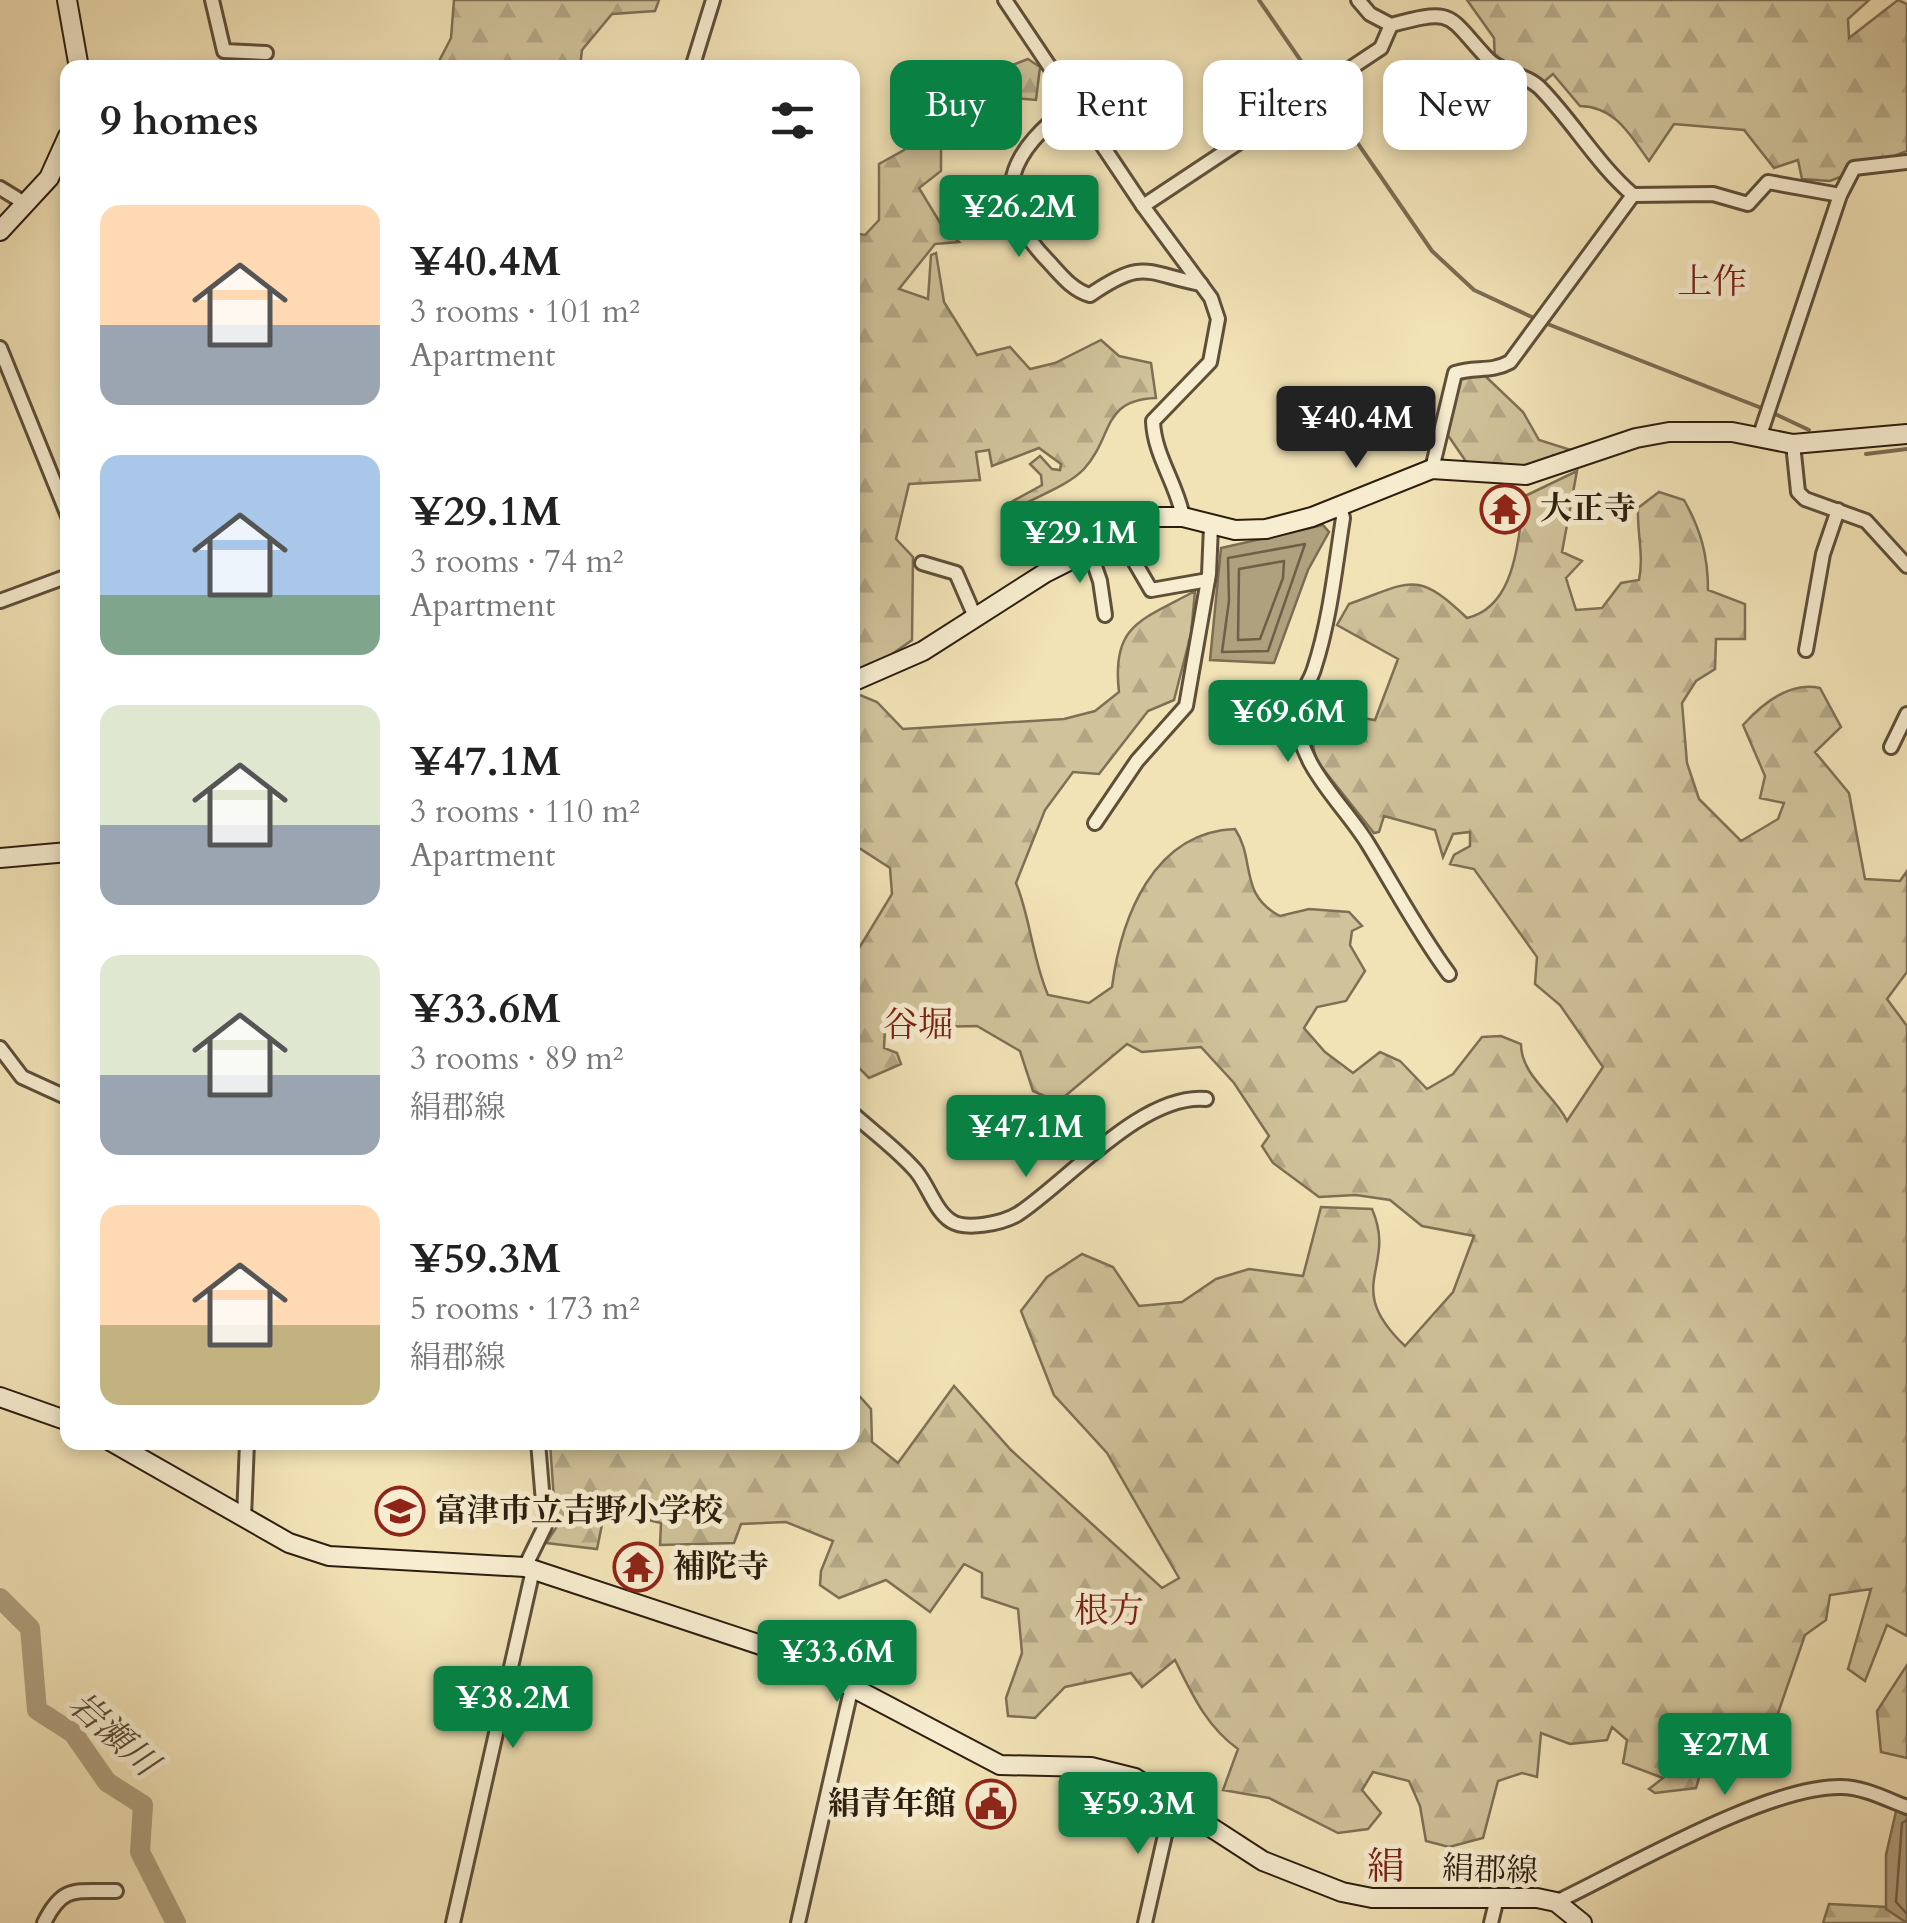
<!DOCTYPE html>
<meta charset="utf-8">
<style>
body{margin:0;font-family:Cardo,"Noto Serif JP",serif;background:#f6f6f6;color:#222;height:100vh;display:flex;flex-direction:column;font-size:38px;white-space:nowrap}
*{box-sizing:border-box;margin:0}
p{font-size:32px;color:#767676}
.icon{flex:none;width:55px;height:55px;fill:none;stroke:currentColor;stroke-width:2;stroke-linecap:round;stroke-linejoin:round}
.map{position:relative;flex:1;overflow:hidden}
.sheet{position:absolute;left:60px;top:60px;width:800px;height:1390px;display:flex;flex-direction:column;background:#fff;border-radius:20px;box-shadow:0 5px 15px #0003}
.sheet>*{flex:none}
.banner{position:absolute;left:890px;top:60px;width:865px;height:90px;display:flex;gap:20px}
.price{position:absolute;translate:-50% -85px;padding:0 22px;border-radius:10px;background:#0b8043;color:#fff;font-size:32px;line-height:65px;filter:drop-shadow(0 2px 5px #0008)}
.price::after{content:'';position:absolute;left:50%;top:60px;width:30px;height:22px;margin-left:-15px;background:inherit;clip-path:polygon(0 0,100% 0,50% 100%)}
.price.selected{background:#222;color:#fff}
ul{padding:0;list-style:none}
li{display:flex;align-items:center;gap:30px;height:250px;padding:0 40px}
li span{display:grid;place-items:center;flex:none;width:280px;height:200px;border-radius:20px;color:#555}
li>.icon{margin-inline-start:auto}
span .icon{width:120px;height:120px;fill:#fffc;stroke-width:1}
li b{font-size:42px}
h2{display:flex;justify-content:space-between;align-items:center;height:120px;padding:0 40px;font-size:42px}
.chip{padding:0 35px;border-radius:20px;background:#fff;box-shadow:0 5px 15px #0003;font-size:35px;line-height:90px}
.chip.selected{background:#0b8043;color:#fff}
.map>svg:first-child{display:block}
</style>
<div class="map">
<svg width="1907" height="1923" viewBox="0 0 1907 1923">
<defs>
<pattern id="forest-firs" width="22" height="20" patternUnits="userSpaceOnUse" patternTransform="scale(2.5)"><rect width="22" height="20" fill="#d0c29a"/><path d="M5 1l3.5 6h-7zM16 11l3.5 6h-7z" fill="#b3a684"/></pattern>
</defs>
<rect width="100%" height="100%" fill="#f2e3b7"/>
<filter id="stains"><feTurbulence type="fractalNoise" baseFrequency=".002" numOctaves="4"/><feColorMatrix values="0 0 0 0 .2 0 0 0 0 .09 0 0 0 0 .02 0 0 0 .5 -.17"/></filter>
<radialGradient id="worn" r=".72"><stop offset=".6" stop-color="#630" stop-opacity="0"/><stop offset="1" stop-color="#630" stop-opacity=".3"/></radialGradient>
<g fill="url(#forest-firs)" stroke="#7e7054" stroke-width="2.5">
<polygon points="454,0 659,0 655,11 612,14 582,50 580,67 436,67 451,38"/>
<path d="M 1467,0 L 1869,0 L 1848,19 L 1849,38 L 1898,0 L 1907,4 L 1907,151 L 1830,181 L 1802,179 L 1798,160 L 1774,168 L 1744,130 L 1674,124 L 1649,161 C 1630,135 1616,107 1580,106 L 1553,74 L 1541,84 L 1495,61 L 1494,38 Z"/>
<path d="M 1028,59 L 1040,67 L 1036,100 L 1013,98 L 941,148 L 941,171 L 919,188 L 942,226 L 959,242 L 935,244 L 899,289 L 928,299 L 931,255 L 936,253 L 944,302 L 977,355 L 1010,347 L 1030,369 L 1055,363 L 1101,340 L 1119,356 L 1151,363 L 1156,398 C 1101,400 1114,436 1084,469 C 1069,485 1036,497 1016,508 L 1013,501 L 1042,485 L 1041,475 L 1030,464 L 1040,456 L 1052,469 L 1060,470 L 1061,464 L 1039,448 L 992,466 L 989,450 L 976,452 L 980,480 L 909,484 L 896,539 L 913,557 L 912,640 L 868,671 L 853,673 L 853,233 L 865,235 L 879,220 L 879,164 L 904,150 L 920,127 L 980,98 L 1002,69 Z"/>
<path d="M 1481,372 L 1523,412 L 1539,440 L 1574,451 L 1522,468 L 1467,463 L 1443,428 C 1451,402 1450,373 1481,372 Z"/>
<path d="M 1577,471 L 1562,552 L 1582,561 L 1566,578 L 1576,610 L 1602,608 L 1621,583 L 1639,580 C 1644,556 1637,533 1638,508 L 1659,492 L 1684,500 C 1701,530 1708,556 1708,590 L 1745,604 L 1745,639 L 1716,639 L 1715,669 L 1696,681 L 1682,703 L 1687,763 L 1699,799 L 1741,841 L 1778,819 L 1784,803 L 1760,798 L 1765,776 L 1743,725 C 1762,704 1790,681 1820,688 L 1841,727 L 1815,752 L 1849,793 L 1865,879 L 1900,881 L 1907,871 L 1907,972 L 1887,999 L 1907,1026 L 1907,1636 L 1887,1625 L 1865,1681 L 1848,1669 L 1871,1589 L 1830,1595 L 1826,1620 L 1805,1635 L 1766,1748 L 1720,1733 L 1706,1754 L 1696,1788 L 1655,1793 L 1649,1789 L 1663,1778 L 1623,1763 L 1627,1740 L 1612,1727 L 1607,1740 L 1570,1744 L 1541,1733 L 1537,1777 L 1522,1773 L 1498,1781 L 1483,1838 L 1449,1847 L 1426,1841 L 1420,1806 L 1409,1781 L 1373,1772 L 1362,1790 L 1381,1813 L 1368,1829 L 1338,1833 L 1269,1798 L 1223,1790 L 1238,1749 C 1206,1726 1192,1694 1175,1660 L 1142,1687 L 1131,1673 L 1065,1687 L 1035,1718 L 1008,1716 L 1006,1698 L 1022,1653 L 1018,1609 L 982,1597 L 982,1573 L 964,1564 L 930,1612 L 886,1580 L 839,1598 L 820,1585 L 821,1571 L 833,1541 L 786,1522 L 741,1524 L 734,1543 L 660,1545 L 661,1523 L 605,1510 L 597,1549 L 546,1543 L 556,1528 L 550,1443 L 852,1442 L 853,1389 L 871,1409 L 872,1442 L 898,1463 L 954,1386 L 1011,1450 L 1162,1588 L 1179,1578 L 1107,1453 L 1054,1395 L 1021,1311 L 1047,1277 L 1082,1254 L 1113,1267 L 1139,1306 L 1182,1302 L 1216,1279 L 1249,1269 L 1303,1276 L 1321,1207 L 1372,1209 C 1398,1269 1341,1285 1405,1346 L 1453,1292 L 1474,1236 L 1422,1226 L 1390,1200 L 1356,1195 L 1319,1197 L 1273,1163 L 1262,1146 L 1269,1136 L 1234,1083 L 1201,1047 L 1142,1052 L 1127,1044 L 1058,1102 L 1033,1091 L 1020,1051 L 977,1026 L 885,1028 L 884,1048 L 897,1053 L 901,1064 L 869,1078 L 853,1062 L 853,958 L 892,894 L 890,868 L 853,844 L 853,692 L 877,702 L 903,729 L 1064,719 L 1095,711 L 1119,692 C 1111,624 1142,620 1195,591 L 1191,634 L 1174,700 L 1148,711 L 1099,774 L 1073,772 L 1045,810 L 1016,883 C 1031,920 1032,958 1048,995 L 1089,1003 L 1112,987 C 1121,918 1153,832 1235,829 C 1256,860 1238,894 1280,916 L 1309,909 L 1349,912 L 1362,926 L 1352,931 L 1350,945 L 1365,971 L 1346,1001 L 1317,1007 L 1304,1028 L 1325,1052 L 1353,1073 L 1380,1052 L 1400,1061 L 1427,1089 L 1453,1074 L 1482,1037 L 1501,1036 L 1521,1044 C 1521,1076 1555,1095 1567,1121 L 1603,1067 L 1560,1005 L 1535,984 L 1537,957 L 1474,869 L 1450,864 L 1454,855 L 1470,846 L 1470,832 L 1453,834 L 1443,857 L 1435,830 L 1384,816 L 1379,832 L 1374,833 L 1316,760 L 1306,710 L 1375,720 L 1398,659 L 1337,625 L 1349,604 C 1411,582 1416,569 1467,618 C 1517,606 1517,539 1525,496 Z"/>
<polygon points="1907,1665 1907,1758 1881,1752 1877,1711"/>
<polygon points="1829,1904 1887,1907 1907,1923 1823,1923"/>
</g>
<g fill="#afa07e" stroke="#7b6c52" stroke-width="2.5">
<polygon points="1323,525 1329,532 1308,570 1274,663 1210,660 1221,548"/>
<polygon points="1897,1807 1907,1812 1907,1923 1886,1909 1886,1855"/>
</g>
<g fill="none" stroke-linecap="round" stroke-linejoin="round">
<g stroke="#6e5f46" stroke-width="2.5">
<polygon points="1305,544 1268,651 1222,652 1229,601 1228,558"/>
<polygon points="1284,561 1283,578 1260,639 1238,640 1239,569"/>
<polyline points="1907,1820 1902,1823 1896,1902 1907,1914"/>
</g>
<g stroke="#7b6c52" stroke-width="4">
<polyline points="1259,0 1432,251 1474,290 1536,319"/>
<polyline points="1545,323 1764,409"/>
<polyline points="1773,413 1809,430"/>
<polyline points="1866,454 1907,449"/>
</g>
<polyline stroke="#afa07e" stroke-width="20" points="0,1598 30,1628 37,1710 73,1733 107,1782 143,1805 140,1852 176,1923"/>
<g stroke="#5e4f39" stroke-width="18">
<g id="street">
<polyline points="212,0 224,51 266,53"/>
<path d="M 1005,0 L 1143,206 L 1211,298 L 1218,319 L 1210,362 L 1153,421 C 1154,455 1177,484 1183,517"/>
<path d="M 1358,0 L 1370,14 L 1391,25 C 1456,8 1446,14 1488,59 C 1501,73 1527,74 1541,89 C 1574,123 1597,164 1633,195 L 1713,194 L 1748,204 L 1768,182 L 1840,195"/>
<polyline points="692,68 713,0"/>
<path d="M 1074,103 C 1010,151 985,196 1048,261 C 1061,275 1072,290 1090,295 C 1144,258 1145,273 1201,284"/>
<polyline points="0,188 26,204"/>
<polyline points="1143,206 1381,48 1391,25"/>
<polyline points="0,348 68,516"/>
<polyline points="1759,438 1840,195 1854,168 1907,162"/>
<polyline points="1793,444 1798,492 1805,499 1866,521 1907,566"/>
<path d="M 1432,469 L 1455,373 C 1475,366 1490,373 1510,362 L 1633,195"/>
<path d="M 1340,505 L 1343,518 C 1335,569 1330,620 1314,669 C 1310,683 1298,695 1297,711 C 1295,764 1343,803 1368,844 C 1395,888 1418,932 1449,974"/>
<polyline points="1111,538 1130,554 1151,590 1208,580"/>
<polyline points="1089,549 1100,581 1105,615"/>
<polyline points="922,563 956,573 976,619"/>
<polyline points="0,601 68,576"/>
<polyline points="1806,650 1823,554 1838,510"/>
<polyline points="1891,747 1907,714"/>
<polyline points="1095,823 1137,761 1186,706 1209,574 1211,526"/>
<polyline points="0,1048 22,1077 68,1098"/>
<path d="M 852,1113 C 873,1132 898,1150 916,1171 C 928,1185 935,1211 951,1221 C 966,1231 1003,1223 1018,1214 C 1067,1182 1142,1093 1206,1099"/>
<polyline points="244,1518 247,1442"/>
<polyline points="525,1567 545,1526 538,1442"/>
<path d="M 1556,1902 C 1626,1869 1766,1786 1841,1787 C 1863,1787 1886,1799 1907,1807"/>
<path d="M 44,1923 C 63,1884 76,1892 116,1891"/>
<polyline points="453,1923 533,1570"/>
<polyline points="798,1923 852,1686"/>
<polyline points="1145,1923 1173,1800"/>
<polyline points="1491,1923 1497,1898"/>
</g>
</g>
<g stroke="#2c1e0f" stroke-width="22">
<g id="secondary">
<polyline points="67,0 79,68"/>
<polyline points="0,231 49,178 68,136"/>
<polyline points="852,682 923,651 1045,573 1156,517 1183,517 1235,530 1266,529 1312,517 1432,469 1526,475 1636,438 1669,432 1732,432 1793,444 1907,434"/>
<polyline points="0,858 68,852"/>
<polyline points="0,1397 68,1421"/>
<polyline points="112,1442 289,1543 329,1556 525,1567 791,1655 1000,1765 1091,1767 1135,1778 1263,1861 1342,1892 1372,1898 1537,1898 1556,1902 1582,1923"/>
</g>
</g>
<use href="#street" stroke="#f7edd0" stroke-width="12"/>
<use href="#secondary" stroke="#f7edd0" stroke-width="18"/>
</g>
<defs>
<g id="temple-ring" transform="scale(2.5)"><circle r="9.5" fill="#f7edd0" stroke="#8f2418" stroke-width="1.5"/><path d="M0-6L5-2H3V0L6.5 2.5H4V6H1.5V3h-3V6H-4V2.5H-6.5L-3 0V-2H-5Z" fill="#8f2418"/></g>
<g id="school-ring" transform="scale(2.5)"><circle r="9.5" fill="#f7edd0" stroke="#8f2418" stroke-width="1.5"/><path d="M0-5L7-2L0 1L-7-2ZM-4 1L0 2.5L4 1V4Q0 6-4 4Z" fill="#8f2418"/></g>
<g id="civic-ring" transform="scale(2.5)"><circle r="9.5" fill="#f7edd0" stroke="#8f2418" stroke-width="1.5"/><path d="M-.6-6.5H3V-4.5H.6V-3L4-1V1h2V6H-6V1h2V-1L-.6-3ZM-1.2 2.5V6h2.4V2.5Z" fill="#8f2418"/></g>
</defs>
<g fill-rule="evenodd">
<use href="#temple-ring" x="1505" y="509"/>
<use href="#school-ring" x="400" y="1511"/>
<use href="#temple-ring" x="638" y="1567"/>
<use href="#civic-ring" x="991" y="1804"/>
</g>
<g text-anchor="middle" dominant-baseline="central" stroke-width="10" stroke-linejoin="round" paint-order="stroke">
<g font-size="32" font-weight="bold" fill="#2c1e0f" stroke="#f7edd0" text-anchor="start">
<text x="1540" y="509">大正寺</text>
<text x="435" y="1511">富津市立吉野小学校</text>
<text x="673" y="1567">補陀寺</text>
<text x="956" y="1804" text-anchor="end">絹青年館</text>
</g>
<g font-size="32" fill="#2c1e0f" stroke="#f7edd0">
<text transform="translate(1490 1870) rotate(2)">絹郡線</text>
</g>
<g font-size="35" fill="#7a1f14" stroke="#f7edd0">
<text x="1712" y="282">上作</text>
<text x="918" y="1025">谷堀</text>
<text x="1109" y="1611">根方</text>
</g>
<g font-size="35" font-style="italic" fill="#5a4c36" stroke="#f7edd0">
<text transform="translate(113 1734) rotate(42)">岩瀬川</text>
</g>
<g font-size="38" fill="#7a1f14" stroke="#f7edd0">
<text x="1386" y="1867">絹</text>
</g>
</g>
<rect width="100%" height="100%" filter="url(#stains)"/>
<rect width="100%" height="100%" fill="url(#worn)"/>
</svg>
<b class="price" style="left:1019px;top:260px">¥26.2M</b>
<b class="price selected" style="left:1356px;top:471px">¥40.4M</b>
<b class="price" style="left:1080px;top:586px">¥29.1M</b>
<b class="price" style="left:1288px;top:765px">¥69.6M</b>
<b class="price" style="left:1026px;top:1180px">¥47.1M</b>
<b class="price" style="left:837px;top:1705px">¥33.6M</b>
<b class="price" style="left:513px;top:1751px">¥38.2M</b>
<b class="price" style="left:1725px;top:1798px">¥27M</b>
<b class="price" style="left:1138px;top:1857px">¥59.3M</b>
<div class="banner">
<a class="chip selected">Buy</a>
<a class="chip">Rent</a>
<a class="chip">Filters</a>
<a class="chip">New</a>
</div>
<section class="sheet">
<h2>9 homes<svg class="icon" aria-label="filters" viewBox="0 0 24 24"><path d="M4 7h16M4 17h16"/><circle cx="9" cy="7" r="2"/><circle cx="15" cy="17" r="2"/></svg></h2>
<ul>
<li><span style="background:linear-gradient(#ffd9b3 60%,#9aa5b1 0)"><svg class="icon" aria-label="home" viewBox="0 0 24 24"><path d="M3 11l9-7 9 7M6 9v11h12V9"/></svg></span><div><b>¥40.4M</b><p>3 rooms · 101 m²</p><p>Apartment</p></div></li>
<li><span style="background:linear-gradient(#a9c7e8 70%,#7fa58c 0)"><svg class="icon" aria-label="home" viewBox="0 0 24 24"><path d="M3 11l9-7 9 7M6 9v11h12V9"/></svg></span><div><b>¥29.1M</b><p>3 rooms · 74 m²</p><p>Apartment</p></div></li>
<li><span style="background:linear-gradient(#dfe7d0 60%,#9aa5b1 0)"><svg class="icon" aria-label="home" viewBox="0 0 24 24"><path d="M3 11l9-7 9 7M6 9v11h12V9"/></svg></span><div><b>¥47.1M</b><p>3 rooms · 110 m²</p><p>Apartment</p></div></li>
<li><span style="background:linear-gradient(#dfe7d0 60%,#9aa5b1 0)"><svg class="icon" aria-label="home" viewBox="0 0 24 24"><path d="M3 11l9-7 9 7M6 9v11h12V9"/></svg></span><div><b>¥33.6M</b><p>3 rooms · 89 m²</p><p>絹郡線</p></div></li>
<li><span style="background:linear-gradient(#ffd9b3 60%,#c2b280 0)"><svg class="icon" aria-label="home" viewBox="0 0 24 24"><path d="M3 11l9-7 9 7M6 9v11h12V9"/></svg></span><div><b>¥59.3M</b><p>5 rooms · 173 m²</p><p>絹郡線</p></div></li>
</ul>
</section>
</div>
